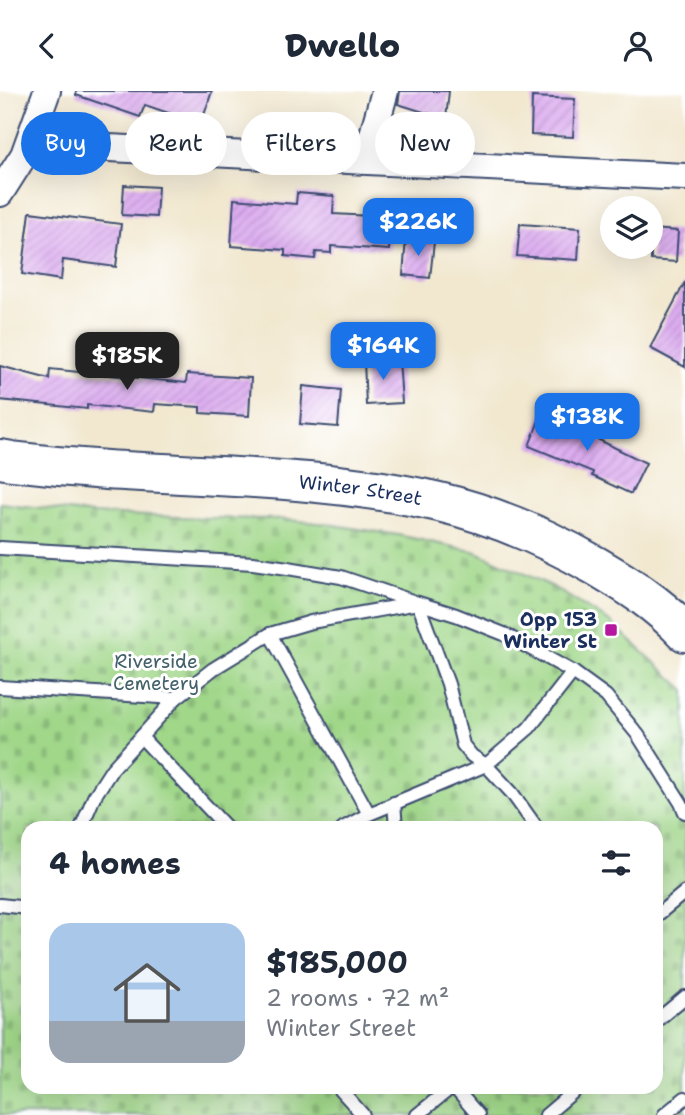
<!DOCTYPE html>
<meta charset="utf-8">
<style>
body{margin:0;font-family:"Shantell Sans",sans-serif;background:#f6f6f7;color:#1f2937;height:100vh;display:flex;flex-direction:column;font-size:26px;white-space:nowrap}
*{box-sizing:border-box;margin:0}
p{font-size:23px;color:#747a83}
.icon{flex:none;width:38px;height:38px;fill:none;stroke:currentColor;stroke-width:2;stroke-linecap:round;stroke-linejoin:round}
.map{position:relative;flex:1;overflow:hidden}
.details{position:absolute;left:21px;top:730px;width:642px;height:273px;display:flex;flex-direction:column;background:#fff;border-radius:21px;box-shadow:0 7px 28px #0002}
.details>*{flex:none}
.guide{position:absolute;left:21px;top:21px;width:644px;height:63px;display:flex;gap:14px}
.buttons{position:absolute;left:600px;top:105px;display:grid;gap:14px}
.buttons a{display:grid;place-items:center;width:63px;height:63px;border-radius:50%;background:#fff;box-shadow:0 7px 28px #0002;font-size:35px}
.price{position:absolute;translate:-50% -60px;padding:0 16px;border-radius:14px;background:#1a73e8;color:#fff;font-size:23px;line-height:46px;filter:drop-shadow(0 2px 4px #0008)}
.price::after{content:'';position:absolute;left:50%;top:42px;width:21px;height:16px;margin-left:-10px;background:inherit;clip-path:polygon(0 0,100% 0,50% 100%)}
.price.on{background:#222;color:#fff}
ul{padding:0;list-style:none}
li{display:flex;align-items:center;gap:21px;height:175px;padding:0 28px}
li span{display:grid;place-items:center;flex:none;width:196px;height:140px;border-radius:21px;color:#555}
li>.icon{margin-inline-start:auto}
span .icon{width:84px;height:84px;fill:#fffc;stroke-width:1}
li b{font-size:30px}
h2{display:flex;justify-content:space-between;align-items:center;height:84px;padding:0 28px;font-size:30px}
.chip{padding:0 24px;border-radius:32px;background:#fff;box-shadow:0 7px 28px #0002;font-size:24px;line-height:63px}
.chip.on{background:#1a73e8;color:#fff}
header{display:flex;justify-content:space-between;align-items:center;height:91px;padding:0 28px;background:#fff;font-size:32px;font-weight:800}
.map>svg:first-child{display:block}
</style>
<header><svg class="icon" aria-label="back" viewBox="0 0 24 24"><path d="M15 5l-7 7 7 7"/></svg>Dwello<svg class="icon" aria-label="person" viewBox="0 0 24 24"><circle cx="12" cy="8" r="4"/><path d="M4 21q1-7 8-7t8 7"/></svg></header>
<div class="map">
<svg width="685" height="1024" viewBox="0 0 685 1024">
<defs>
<pattern id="cemetery-stones" width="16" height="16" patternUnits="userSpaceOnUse" patternTransform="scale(1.75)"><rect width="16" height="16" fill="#a0d789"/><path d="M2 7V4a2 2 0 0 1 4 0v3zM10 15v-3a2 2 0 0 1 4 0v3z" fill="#89b979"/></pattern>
<pattern id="building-hatch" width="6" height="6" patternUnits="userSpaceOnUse" patternTransform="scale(1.75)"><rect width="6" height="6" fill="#dcacef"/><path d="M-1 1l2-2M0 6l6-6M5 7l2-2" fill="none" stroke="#bc94cf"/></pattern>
</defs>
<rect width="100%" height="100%" fill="#fff"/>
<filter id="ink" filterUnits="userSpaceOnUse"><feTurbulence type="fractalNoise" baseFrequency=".0143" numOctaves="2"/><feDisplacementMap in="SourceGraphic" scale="14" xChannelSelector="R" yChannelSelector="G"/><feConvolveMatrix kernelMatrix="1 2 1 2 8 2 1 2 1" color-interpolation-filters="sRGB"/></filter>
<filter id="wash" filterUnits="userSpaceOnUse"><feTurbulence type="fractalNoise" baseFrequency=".00686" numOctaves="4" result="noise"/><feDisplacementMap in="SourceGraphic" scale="28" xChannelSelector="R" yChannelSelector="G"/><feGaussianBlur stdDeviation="1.57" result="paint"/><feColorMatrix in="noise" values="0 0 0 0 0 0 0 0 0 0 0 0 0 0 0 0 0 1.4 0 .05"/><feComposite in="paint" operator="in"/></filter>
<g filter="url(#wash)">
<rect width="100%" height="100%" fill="#f2e8d0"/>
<path fill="url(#cemetery-stones)" stroke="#5e8374" stroke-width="2" fill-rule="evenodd" d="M 0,412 L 93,423 L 206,427 L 280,428 L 327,433 L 398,444 L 477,461 L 551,495 L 610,531 L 685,599 L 685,1024 L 0,1024 ZM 28,737 L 656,737 L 656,996 L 28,996 Z"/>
<g id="blocks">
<g fill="url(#building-hatch)">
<polygon points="76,0 212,0 201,33 145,14 140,26 76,4"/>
<polygon points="400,0 449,0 446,28 398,13"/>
<polygon points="532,6 575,8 573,46 531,44"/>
<polygon points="124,94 158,96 156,126 122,124"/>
<polygon points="297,102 334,105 333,123 391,126 389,159 331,155 331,162 316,161 315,168 285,165 285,159 231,155 234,108 296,113"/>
<polygon points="30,121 121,133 116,176 63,169 61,189 22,183"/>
<polygon points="520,133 580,137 578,169 517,165"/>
<polygon points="651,138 678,140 676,171 651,169"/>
<polygon points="406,148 434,151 430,187 403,184"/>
<polygon points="685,191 685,276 650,257"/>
<polygon points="399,268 402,312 366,314 364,270"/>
<polygon points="0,275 49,288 50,278 186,292 187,283 251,287 249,325 200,322 200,316 155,313 154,321 87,314 87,318 0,309"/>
<polygon points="303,295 341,299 338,336 300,333"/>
<polygon points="542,322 588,341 587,343 646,372 631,403 592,385 593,381 529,355"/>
</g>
</g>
</g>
<g filter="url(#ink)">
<use href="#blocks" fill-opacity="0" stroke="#3b4b6f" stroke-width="2"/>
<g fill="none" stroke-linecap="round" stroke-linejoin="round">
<g stroke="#3b4b6f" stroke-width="16">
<g id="service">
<polyline points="0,457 253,472 288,477 341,486 418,512 448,593 463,654 472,665 486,674 512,702 537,737"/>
<polyline points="573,581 606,605 638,644 681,712 685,721"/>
<polyline points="0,596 176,607 141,646 227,737"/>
<polyline points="176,607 213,578 270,543"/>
<polyline points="394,712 396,737"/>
<polyline points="81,737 94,706 112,678 141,646"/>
<polyline points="343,737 369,723 270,543 311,531 418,512 456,524 504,543 573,581 529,637 486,674 369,723"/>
<polyline points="0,814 28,817"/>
<polyline points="656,825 685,801"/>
<polyline points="656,930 685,906"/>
<polyline points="338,996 363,1024"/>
<polyline points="454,996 478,1024"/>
<polyline points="417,1024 452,996"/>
<polyline points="546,1024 579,996"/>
<polyline points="664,1024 685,1007"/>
</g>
</g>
<g stroke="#3b4b6f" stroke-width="30">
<g id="minor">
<polyline points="29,53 685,86"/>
<polyline points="366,69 385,0"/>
<polyline points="0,102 24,64 47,0"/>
</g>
</g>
<g stroke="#3b4b6f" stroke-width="42">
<g id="primary">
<path id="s1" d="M 0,368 L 12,370 C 44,374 76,377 107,379 C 218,386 331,386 439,411 C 494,424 547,447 596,475 C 630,495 657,512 685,541"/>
</g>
</g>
<use href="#service" stroke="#fff" stroke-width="12"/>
<use href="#minor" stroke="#fff" stroke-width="26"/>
<use href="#primary" stroke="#fff" stroke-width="38"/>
</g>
</g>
<rect fill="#b5179e" stroke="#fff" stroke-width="2.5" x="604" y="532" width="14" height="14" rx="3.5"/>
<g text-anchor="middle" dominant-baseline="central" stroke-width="6" stroke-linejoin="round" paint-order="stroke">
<g font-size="19" fill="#1b2f5e" stroke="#fff">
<text stroke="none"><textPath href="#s1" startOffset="362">Winter Street</textPath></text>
</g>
<g font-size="19" font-weight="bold" fill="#1b2f5e" stroke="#fff" text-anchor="end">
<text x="597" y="528">Opp 153<tspan x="597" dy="22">Winter St</tspan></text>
</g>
<g font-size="19" fill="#43616b" stroke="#fff">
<text x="156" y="570">Riverside<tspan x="156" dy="22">Cemetery</tspan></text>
</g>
</g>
</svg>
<div class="buttons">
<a><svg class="icon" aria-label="layers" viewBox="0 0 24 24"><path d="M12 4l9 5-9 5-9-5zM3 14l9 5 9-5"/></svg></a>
</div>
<b class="price" style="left:418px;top:167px">$226K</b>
<b class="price" style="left:383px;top:291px">$164K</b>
<b class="price on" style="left:127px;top:301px">$185K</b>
<b class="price" style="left:587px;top:362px">$138K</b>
<div class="guide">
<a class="chip on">Buy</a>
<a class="chip">Rent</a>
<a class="chip">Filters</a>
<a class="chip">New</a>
</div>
<section class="details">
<h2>4 homes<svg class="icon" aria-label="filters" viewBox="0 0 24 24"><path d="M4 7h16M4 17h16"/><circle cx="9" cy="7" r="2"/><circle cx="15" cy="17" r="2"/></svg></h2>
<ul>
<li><span style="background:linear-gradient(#a9c7e8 70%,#9aa5b1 0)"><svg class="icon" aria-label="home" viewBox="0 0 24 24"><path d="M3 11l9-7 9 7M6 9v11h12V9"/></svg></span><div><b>$185,000</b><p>2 rooms · 72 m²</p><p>Winter Street</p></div></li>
</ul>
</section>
</div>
